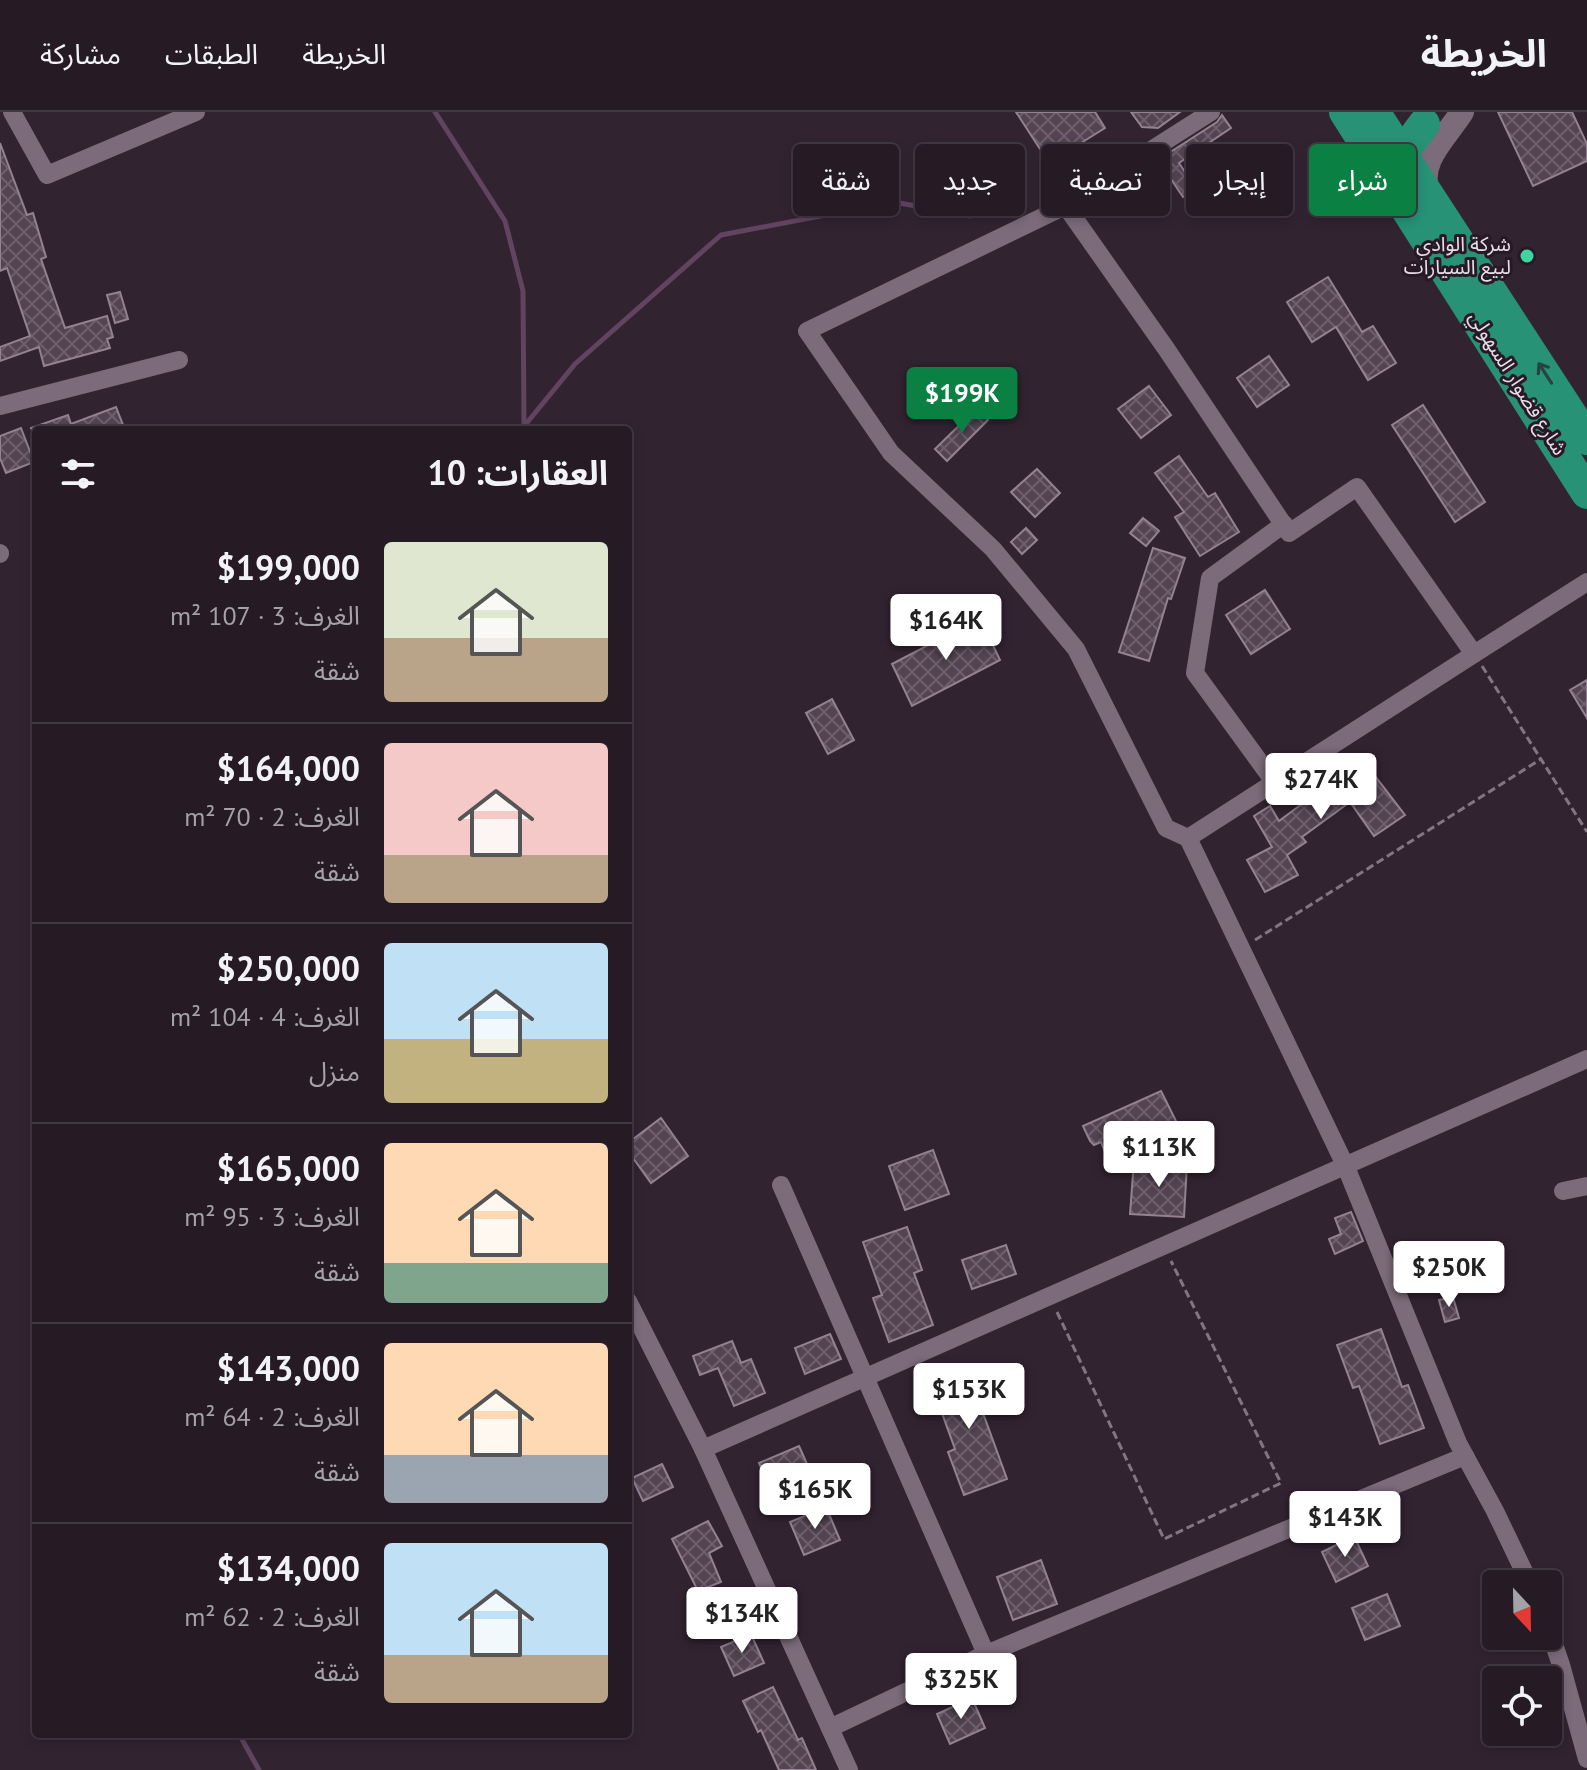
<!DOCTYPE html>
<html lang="ar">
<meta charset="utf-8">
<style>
body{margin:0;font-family:"PT Sans","Noto Sans Arabic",sans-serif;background:#2e232d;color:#f1f3f6;direction:rtl;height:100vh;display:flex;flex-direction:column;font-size:30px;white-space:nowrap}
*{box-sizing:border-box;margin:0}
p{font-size:26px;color:#a4a1a7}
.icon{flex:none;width:44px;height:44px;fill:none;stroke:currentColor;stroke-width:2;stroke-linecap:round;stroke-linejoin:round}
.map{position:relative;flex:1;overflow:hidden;direction:ltr}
.drawer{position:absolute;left:32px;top:314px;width:600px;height:1312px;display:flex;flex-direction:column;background:#261a25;border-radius:8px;box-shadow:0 4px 12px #0003,0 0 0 2px #423842;direction:rtl}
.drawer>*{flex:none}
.top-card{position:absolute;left:656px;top:32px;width:760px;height:72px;direction:rtl;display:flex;gap:16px}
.needle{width:52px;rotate:158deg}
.tools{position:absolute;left:1482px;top:1458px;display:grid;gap:16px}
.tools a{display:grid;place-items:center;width:80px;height:80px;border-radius:8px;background:#261a25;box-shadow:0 4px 12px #0003,0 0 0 2px #423842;font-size:40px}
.price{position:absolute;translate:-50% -68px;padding:0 18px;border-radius:8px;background:#fff;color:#222;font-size:26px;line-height:52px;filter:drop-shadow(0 2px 4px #0008)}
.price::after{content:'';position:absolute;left:50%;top:48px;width:24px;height:18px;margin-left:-12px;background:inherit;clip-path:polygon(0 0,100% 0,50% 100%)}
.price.current{background:#0b8043;color:#fff}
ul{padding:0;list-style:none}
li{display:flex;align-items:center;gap:24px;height:200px;padding:0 24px}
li+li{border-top:2px solid #423842}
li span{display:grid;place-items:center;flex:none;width:224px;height:160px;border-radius:8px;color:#555}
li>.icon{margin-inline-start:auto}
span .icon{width:96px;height:96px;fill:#fffc;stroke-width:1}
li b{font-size:34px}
h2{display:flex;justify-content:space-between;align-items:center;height:96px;padding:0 24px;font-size:34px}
.tag{padding:0 28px;border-radius:8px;background:#261a25;box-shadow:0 4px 12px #0003,0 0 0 2px #423842;font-size:28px;line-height:72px}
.tag.current{background:#0b8043;color:#fff}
header{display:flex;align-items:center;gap:48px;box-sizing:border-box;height:112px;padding:0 40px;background:#261a25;border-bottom:2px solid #423842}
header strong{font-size:38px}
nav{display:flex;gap:44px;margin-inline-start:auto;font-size:28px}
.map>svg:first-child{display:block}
</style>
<header>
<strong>الخريطة</strong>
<nav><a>الخريطة</a><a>الطبقات</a><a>مشاركة</a></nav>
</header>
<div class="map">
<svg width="1587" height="1658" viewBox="0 0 1587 1658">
<defs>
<pattern id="building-cross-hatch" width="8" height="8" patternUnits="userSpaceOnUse" patternTransform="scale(2)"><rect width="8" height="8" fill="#544453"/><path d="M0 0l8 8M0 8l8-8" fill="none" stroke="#6d5f6c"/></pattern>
</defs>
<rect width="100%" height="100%" fill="#322331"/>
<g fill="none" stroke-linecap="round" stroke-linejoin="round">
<g stroke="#614460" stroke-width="5">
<polyline points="435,0 505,109 523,179 524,312"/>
<polyline points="521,318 575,252 721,123 894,90 970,104"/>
<polyline points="239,1622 259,1658"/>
</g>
</g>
<g fill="url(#building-cross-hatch)" stroke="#948192" stroke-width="2">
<polygon points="1016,0 1095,0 1105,16 1049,51"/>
<polygon points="1131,0 1180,0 1158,16 1142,15"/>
<polygon points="1498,0 1572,0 1587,32 1587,49 1533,74"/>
<polygon points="1222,3 1231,16 1179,51 1196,77 1183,85 1158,48 1217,10"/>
<polygon points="0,31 27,103 33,101 46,145 41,147 65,216 107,204 113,225 107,227 110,236 44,254 39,235 0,249 0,235 30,224 7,156 0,159"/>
<polygon points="1328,165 1362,220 1373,214 1396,251 1368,268 1336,215 1312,230 1287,190"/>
<polygon points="120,180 128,207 115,211 107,183"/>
<polygon points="1269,244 1289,273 1257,295 1237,266"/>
<polygon points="1149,274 1171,303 1141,326 1118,297"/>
<polygon points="1423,293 1485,390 1455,410 1392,313"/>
<polygon points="116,295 125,318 32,318 31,316 68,303 71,312"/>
<polygon points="977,296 988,308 947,349 935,337"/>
<polygon points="21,316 34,350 6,361 0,346 0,324"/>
<polygon points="1179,344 1208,385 1215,381 1239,420 1200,444 1175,405 1184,400 1155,361"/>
<polygon points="1037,357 1060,381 1035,405 1011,380"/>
<polygon points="1143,406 1159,419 1146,434 1130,421"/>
<polygon points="1026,416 1037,428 1022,442 1011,430"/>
<polygon points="1153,436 1185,446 1171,487 1168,486 1149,549 1119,540"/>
<polygon points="1265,478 1290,517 1251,542 1226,503"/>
<polygon points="980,506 1000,548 912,594 892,552"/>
<polygon points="1587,568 1587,606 1570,578"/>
<polygon points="832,587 854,628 828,642 806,601"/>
<polygon points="1362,647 1405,703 1374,724 1350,690 1302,725 1306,730 1287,743 1298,763 1265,780 1247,748 1272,735 1254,704 1270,694 1279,709"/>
<polygon points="1161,979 1186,1029 1125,1045 1122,1039 1107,1045 1101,1030 1094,1033 1090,1029 1083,1014"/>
<polygon points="661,1006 688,1044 651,1071 628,1039 628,1031"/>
<polygon points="933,1038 949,1082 905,1098 889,1054"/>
<polygon points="1134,1049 1187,1052 1184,1105 1130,1102"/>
<polygon points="1351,1100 1363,1129 1335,1142 1329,1127 1341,1122 1335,1106"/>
<polygon points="907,1115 922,1158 914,1161 933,1213 889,1230 873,1186 882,1183 863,1130"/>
<polygon points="1006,1133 1016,1162 972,1177 962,1148"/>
<polygon points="1453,1185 1459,1206 1445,1210 1439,1188"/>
<polygon points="1381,1217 1402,1275 1408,1273 1424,1316 1380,1332 1359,1274 1353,1276 1337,1233"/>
<polygon points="830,1222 841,1247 805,1262 795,1236"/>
<polygon points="732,1229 741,1251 751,1247 765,1281 734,1294 718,1256 700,1263 693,1244"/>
<polygon points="974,1255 990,1298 983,1301 1007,1367 964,1383 948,1340 955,1337 931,1271"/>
<polygon points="799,1334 815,1370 775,1388 759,1351"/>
<polygon points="662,1352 673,1375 643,1389 632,1366"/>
<polygon points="826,1395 840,1428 804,1443 790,1410"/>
<polygon points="708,1409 722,1434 709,1441 721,1470 698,1479 672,1427"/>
<polygon points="1354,1424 1368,1454 1336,1470 1322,1440"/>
<polygon points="1041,1448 1057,1492 1013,1508 997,1465"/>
<polygon points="1387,1482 1400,1514 1365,1528 1352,1496"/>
<polygon points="751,1522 764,1551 734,1564 721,1535"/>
<polygon points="773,1575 798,1628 802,1626 816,1658 779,1658 761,1618 758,1620 743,1589"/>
<polygon points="972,1586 985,1616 950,1632 937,1602"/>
</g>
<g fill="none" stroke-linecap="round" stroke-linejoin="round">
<g stroke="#837682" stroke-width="3" stroke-dasharray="8 4" stroke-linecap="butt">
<polyline points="1482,554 1587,720"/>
<polyline points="1255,828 1541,647"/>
<polyline points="1057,1200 1164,1427 1281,1371 1171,1149"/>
</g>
<g stroke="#7c6b7b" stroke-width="18">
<polyline points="12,0 47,63 196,0"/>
<polyline points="1211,0 1057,98 807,219 891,341 993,437 1076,537 1166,716 1188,726 1346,1055 1458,1331 1495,1399 1530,1472"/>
<polyline points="1065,93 1167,238 1289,421 1357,375 1474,542 1587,470"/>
<polyline points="0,294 179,248"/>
<polyline points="0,441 0,442"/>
<polyline points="1275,671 1195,561 1210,466 1284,412"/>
<polyline points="1188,726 1474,542"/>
<polyline points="781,1073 986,1542 830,1616"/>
<polyline points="1563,1079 1587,1074"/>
<polyline points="628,1189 703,1337 849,1658"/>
<polyline points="703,1337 1587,947"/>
<polyline points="1548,1515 1561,1553 1587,1647"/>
<polyline points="986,1542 1465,1344"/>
</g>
<path stroke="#7c6b7b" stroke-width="24" d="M 1429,82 C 1415,51 1447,24 1462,0"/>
<g stroke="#279276" stroke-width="32">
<polyline points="1345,0 1587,381"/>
<polyline points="1374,0 1587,327"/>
<polyline points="1397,61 1407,35 1424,12"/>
</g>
</g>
<defs><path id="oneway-shaft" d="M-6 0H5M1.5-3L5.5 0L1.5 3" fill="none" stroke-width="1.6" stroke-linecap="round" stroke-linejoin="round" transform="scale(2)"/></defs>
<use stroke="#284343" href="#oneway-shaft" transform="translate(1545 261) rotate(-123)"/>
<circle fill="#40d4a2" stroke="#281927" stroke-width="3" cx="1527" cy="144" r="8"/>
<g text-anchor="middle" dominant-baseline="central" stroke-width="6" stroke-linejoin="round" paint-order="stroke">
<g font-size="20" fill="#e7dde6" stroke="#281927" text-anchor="end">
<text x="1511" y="132">شركة الوادي<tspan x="1511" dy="23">لبيع السيارات</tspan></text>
</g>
<g font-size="20" fill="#e7dde6" stroke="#281927">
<text transform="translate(1518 271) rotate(58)">شارع قضوار السهولي</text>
</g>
</g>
</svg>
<div class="tools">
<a><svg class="needle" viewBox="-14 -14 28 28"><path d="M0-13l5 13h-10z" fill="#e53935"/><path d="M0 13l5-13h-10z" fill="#a4a1a7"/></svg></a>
<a><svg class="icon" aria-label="locate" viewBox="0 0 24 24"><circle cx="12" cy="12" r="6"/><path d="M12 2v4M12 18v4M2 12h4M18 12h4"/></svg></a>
</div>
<b class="price current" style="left:962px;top:323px">$199K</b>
<b class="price" style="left:946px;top:550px">$164K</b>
<b class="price" style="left:1321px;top:709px">$274K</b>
<b class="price" style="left:1159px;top:1077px">$113K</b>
<b class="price" style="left:1449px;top:1197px">$250K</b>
<b class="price" style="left:969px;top:1319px">$153K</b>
<b class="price" style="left:815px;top:1419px">$165K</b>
<b class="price" style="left:1345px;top:1447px">$143K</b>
<b class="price" style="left:742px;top:1543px">$134K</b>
<b class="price" style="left:961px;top:1609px">$325K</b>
<div class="top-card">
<a class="tag current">شراء</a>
<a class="tag">إيجار</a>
<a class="tag">تصفية</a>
<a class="tag">جديد</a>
<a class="tag">شقة</a>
</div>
<section class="drawer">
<h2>العقارات: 10<svg class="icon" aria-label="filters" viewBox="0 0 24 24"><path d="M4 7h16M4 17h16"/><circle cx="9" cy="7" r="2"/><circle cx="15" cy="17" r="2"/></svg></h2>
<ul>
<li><span style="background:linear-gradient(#dfe7d0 60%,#b9a48a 0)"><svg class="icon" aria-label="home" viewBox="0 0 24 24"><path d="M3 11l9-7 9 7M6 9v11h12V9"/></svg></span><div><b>$199,000</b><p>الغرف: 3 · 107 m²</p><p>شقة</p></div></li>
<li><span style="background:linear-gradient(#f6c9c9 70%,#b9a48a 0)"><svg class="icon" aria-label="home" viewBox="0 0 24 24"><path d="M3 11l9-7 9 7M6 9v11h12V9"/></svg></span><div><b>$164,000</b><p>الغرف: 2 · 70 m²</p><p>شقة</p></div></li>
<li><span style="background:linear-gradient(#bfe0f5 60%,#c2b280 0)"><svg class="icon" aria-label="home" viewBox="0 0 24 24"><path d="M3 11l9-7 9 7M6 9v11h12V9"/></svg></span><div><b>$250,000</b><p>الغرف: 4 · 104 m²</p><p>منزل</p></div></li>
<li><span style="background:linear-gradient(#ffd9b3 75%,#7fa58c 0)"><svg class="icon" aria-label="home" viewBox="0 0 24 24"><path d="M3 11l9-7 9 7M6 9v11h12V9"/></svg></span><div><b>$165,000</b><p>الغرف: 3 · 95 m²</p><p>شقة</p></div></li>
<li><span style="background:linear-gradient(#ffd9b3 70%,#9aa5b1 0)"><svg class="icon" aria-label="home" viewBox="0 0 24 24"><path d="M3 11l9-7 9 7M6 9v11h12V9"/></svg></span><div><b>$143,000</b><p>الغرف: 2 · 64 m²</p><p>شقة</p></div></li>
<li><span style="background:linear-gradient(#bfe0f5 70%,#b9a48a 0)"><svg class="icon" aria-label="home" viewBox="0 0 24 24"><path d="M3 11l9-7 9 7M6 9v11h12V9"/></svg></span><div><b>$134,000</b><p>الغرف: 2 · 62 m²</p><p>شقة</p></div></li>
</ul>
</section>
</div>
